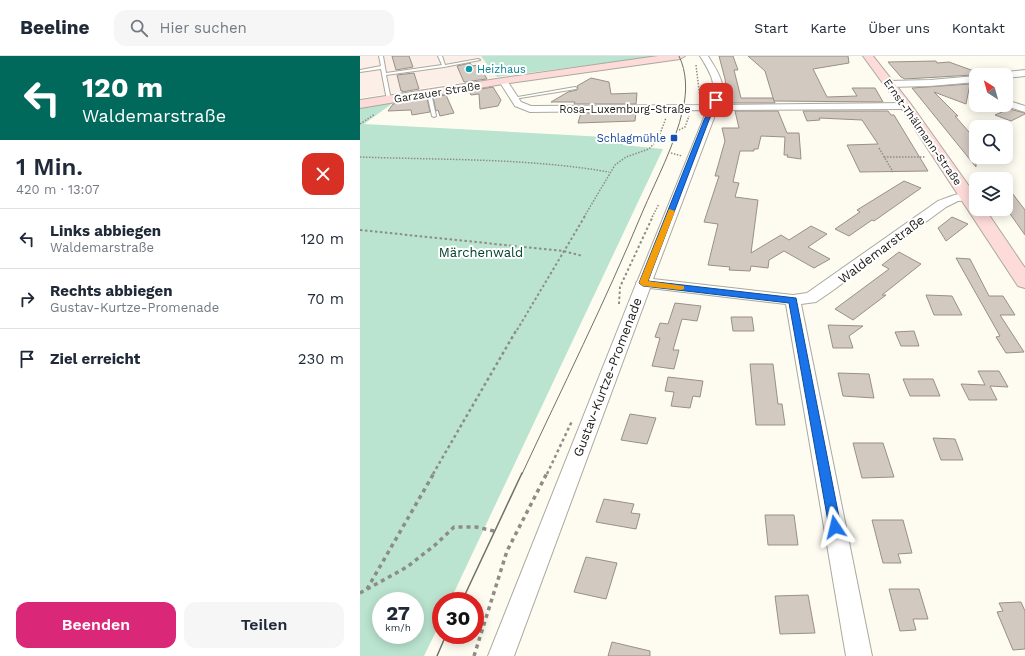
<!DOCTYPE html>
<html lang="de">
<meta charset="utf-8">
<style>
:root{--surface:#fff;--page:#f6f6f7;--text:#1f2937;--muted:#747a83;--line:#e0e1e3;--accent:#db2777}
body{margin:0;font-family:"Work Sans",sans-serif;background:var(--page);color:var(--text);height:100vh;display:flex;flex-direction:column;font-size:15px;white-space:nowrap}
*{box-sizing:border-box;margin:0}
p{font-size:13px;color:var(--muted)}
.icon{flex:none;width:22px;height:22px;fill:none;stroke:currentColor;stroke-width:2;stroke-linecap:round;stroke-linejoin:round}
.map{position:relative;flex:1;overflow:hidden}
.panel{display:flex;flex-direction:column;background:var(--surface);width:360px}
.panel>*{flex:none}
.guide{background:#00695c;color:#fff;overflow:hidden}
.needle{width:26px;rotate:323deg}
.fabs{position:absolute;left:609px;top:12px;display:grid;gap:8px}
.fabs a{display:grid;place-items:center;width:44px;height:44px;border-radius:8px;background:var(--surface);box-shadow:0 2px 10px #0003;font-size:20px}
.speed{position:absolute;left:12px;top:536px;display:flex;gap:8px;font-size:20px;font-weight:700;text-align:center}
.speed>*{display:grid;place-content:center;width:52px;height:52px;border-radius:50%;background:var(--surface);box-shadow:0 2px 10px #0003;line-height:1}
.speed small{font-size:10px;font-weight:400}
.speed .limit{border:6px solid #d22;background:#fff;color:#111}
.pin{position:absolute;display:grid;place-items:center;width:34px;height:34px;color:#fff;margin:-17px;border-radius:8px;box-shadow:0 2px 6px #0006}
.me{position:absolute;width:44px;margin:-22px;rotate:350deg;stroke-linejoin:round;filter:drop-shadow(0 0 3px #0008)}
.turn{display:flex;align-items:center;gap:14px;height:84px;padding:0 16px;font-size:18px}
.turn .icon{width:52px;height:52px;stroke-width:2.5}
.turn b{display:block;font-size:28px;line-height:34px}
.round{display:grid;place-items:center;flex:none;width:42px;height:42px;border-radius:12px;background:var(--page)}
.overview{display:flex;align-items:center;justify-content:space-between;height:68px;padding:0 16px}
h1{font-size:24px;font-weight:600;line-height:30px}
.button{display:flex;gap:8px;margin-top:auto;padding:8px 16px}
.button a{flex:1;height:46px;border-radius:12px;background:var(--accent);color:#fff;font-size:16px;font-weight:600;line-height:46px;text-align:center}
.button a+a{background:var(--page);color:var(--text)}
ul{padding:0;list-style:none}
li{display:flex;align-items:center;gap:12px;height:60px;padding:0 16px;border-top:1px solid var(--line)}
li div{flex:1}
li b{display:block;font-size:15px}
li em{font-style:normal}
header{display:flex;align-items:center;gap:24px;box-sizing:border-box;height:56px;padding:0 20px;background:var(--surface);border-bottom:1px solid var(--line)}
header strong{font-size:19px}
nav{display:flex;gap:22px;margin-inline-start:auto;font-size:14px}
.search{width:280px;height:36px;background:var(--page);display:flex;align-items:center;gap:10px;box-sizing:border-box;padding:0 14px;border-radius:12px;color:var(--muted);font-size:15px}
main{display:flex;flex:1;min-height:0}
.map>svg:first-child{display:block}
</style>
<header>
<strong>Beeline</strong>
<div class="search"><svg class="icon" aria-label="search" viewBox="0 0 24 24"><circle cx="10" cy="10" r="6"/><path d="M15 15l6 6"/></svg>Hier suchen</div>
<nav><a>Start</a><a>Karte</a><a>Über uns</a><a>Kontakt</a></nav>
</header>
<main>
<section class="panel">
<div class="guide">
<div class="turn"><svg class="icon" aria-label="left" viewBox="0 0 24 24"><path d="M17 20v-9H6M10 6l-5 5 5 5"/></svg><div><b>120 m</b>Waldemarstraße</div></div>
</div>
<div class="overview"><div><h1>1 Min.</h1><p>420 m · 13:07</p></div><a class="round" style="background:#d93025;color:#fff"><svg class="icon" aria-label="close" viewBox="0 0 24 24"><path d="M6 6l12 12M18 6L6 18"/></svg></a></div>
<ul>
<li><svg class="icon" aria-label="left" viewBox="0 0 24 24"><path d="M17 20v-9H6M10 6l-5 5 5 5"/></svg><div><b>Links abbiegen</b><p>Waldemarstraße</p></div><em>120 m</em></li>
<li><svg class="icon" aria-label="right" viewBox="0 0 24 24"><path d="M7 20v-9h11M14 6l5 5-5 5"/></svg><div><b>Rechts abbiegen</b><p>Gustav-Kurtze-Promenade</p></div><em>70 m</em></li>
<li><svg class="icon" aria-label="arrive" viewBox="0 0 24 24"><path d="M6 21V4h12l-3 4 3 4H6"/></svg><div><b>Ziel erreicht</b></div><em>230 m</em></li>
</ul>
<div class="button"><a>Beenden</a><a>Teilen</a></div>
</section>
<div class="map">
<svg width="665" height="600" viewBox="0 0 665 600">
<rect width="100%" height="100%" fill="#fefcf1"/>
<!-- commercial -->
<polygon fill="#fcefe7" points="0,0 121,0 137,21 0,42"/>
<!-- green -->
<g fill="#bae4cf" fill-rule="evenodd">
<polygon points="121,0 301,0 137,21"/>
<path d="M37 44 4 68 264 82 263 89 303 93 90 545H81V565L64 600H0V51ZM21 545H55V579H21Z"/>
</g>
<!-- building -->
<g fill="#d2c9c1" stroke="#999089">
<polygon points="32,0 49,0 53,11 36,14"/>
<polygon points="359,0 373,0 378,14 374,14 381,42 413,42 415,47 368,47 365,23"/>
<polygon points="388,0 488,0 489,7 453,13 467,41 497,40 492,32 515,32 523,46 414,45 405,15"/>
<polygon points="576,5 577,7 589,6 614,15 613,19 545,23 541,21 528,6"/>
<polygon points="110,7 112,10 119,9 127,23 104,26 97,10"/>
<polygon points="54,17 59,33 42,36 43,35 41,35 37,19"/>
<polygon points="231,22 249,26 251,38 277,37 276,48 214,48 215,46 191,46 208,36 217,34 218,32 217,30"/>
<polygon points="610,28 606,48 574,36 598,60 595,60 616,84 616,111 552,32"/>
<polygon points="133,31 141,44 138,50 120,53 119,38 111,39 109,35"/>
<polygon points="86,39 94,57 80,60 78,54 76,55 73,41"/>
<polygon points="67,42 70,56 52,59 51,54 28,55 33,48"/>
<polygon points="649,53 665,57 665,58 651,65 635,59"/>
<polygon points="375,55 418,55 427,77 439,77 441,103 427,101 428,99 424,99 425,81 401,80 398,93 394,93 394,95 380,95 373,126 379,127 375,141 398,144 391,197 421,179 429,184 451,170 467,178 448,191 470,203 454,212 424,195 409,204 408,212 391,210 390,215 369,214 370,211 348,209 358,168 344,166 359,120 355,120 365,85 362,72 379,72"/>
<polygon points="443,55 528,55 531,59 534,59 568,115 500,116 487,89 518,88 502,64 459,62 460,64 447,65"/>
<polygon points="276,56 275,65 218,67 221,57"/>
<polygon points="544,125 561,132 514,165 512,164 489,180 475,173 500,156 497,154"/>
<polygon points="646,129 665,154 665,179 646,152"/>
<polygon points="592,161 608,168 586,185 578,172"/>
<polygon points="539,196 561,208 522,239 526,239 493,264 475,253 529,213 522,209"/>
<polygon points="596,202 610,203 629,240 643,240 655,259 640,259 664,296 646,297 636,281 640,280"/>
<polygon points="566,239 592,240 602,259 574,259"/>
<polygon points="315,247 341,250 337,265 322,263 313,294 319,294 314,313 292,310 300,282 295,281 300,267 308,268"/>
<polygon points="371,261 392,261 394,275 373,275"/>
<polygon points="468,269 503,270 489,280 493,292 473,292"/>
<polygon points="554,275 559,290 541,290 535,276"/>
<polygon points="390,308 413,308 418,348 422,348 425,369 396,369"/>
<polygon points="618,315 639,315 648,331 630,330 637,344 609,344 601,328 625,329"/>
<polygon points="478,317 509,318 514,342 483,340"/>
<polygon points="308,321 343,325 340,341 333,340 330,352 311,350 314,336 305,335"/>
<polygon points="543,323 573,323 580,340 550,340"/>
<polygon points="270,358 296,362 287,388 261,384"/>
<polygon points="573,382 595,383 603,404 581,404"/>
<polygon points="493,387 523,387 534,421 502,422"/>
<polygon points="244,443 274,448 271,457 280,458 276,473 236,466"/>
<polygon points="405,459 434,459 438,489 408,489"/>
<polygon points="512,464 543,464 552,497 538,498 541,507 523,507"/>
<polygon points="226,501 257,507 246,543 214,536"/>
<polygon points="529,533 559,533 568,563 553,563 556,574 540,575"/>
<polygon points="448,539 455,577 420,578 415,540"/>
<polygon points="661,546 665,555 665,593 653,594 637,556 643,555 639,547"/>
<polygon points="252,586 290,595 290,600 248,600"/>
</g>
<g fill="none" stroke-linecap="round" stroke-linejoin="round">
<defs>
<g id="lane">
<polygon points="19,0 23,0 26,17 82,9 78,0 82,0 85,9 118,3 120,4 84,11 26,19 31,44 29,45 27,44 21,13 0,16 0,14 21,10"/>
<polygon points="215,31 217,32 216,33 154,43 152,42"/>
<polygon points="69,36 71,37 76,60 74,61 72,60 67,37"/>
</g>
<g id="street">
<path d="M340 0H348C358 16 368 30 360 49L546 47 551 50 546 53 357 54 293 223 433 239 447 237 578 145C589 141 601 135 613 138L615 141 613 144 598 145 586 151 472 235 456 246 441 248 512 600H486L426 248 290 232 154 600H128L276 228V227L278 224 347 54 170 56 155 50 139 25 140 23H146L161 46 171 50 350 49C359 30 350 16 340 0Z"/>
<polygon points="665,14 665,20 646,22 646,19 642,19 646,16"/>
<polygon points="616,20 616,26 570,30 529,31 525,28 529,25 570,24"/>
<polygon points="646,44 665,50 665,56 643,49 646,49"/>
</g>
<g id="secondary">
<polygon points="298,0 325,0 320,3 143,28 0,52 0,44 143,22"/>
<polygon points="503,0 513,0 550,47 616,140 616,153 625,153 665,212 665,232 658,230 541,52"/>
</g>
</defs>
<!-- lane casing -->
<use href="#lane" stroke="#aaa99e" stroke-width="2"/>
<!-- street casing -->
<use href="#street" stroke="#aaa99e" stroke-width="2"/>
<!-- secondary casing -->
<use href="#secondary" stroke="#aaa99e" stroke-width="2"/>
<!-- path-far3 -->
<g stroke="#8e8d85" stroke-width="1.5" stroke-dasharray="1.5 1.5" stroke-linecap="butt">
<polyline points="336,9 340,42"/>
<polyline points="0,68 15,58"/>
<polyline points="319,74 325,71 329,60"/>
<polyline points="519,92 533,116"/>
<polyline points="311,97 322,100"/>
<path d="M0 101C82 104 168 102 249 116"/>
<polyline points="524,101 565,101"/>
<polyline points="224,161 255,109 266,101 289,93 298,83 306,62"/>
<polyline points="292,161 299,148"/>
</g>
<!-- path-far2 -->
<g stroke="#8e8d85" stroke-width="2" stroke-dasharray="2.5 2.5" stroke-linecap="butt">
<polyline points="0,174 203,195 223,200"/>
<polyline points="259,248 260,231 293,160"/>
<polyline points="157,274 225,160"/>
</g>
<!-- path-far1 -->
<g stroke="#8e8d85" stroke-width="2.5" stroke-dasharray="3 3" stroke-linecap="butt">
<polyline points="73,418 157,273"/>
<polyline points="187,418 212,365"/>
</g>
<!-- path -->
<g stroke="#8e8d85" stroke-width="3.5" stroke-dasharray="4 4" stroke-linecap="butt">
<polyline points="7,533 74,417"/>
<polyline points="0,537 47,511 75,489 94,471 116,471 134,475"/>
<polyline points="114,600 147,495 187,417"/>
</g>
<!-- lane -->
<use href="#lane" fill="#fff" fill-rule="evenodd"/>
<!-- street -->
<use href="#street" fill="#fff" fill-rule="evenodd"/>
<!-- secondary -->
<use href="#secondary" fill="#fddbd9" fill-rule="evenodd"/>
<!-- tram-far1 -->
<path stroke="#717069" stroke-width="1" d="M162 418C202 332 245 246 282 157 296 124 315 89 323 53 327 36 327 16 319 0"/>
<!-- tram -->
<g stroke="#717069" stroke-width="1.5">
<polyline points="102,545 162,417"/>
<polyline points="77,600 86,579"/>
</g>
</g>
<!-- route -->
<polygon fill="#1a73e8" stroke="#114b97" points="356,43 359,44 349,64 288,225 436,242 481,471 479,475 475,477 471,475 469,471 429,247 283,230 279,227 344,64 354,44"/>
<!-- slow -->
<polygon fill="#f59e0b" points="309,153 315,155 288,225 324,230 324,233 321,234 283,230 279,227"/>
<!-- markers -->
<circle fill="#0f9aa8" stroke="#fff" stroke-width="1.5" cx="109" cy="13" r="4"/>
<rect fill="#1a4fb4" stroke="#fff" stroke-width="1.5" x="310" y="78" width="8" height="8" rx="2"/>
<g text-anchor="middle" stroke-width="4" stroke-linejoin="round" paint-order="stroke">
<!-- far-culture labels -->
<g font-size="11" fill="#0d838f" stroke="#fff" text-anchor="start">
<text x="117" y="17">Heizhaus</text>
</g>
<!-- far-street labels -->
<g font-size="11" fill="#1c1b17" stroke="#fff">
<text transform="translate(77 36) rotate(-9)" y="4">Garzauer Straße</text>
<text x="265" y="57">Rosa-Luxemburg-Straße</text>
<text transform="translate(563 76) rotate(55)" y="4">Ernst-Thälmann-Straße</text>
</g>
<!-- far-transit labels -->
<g font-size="11" fill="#164399" stroke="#fff" text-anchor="end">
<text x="306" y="86">Schlagmühle</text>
</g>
<!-- street labels -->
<g font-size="13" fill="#1c1b17" stroke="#fff">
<text transform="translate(521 193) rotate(-37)" y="5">Waldemarstraße</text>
<text transform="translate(247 321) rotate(-69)" y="5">Gustav-Kurtze-Promenade</text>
</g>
<!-- park labels -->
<g font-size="13" fill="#02432e" stroke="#fff">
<text x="121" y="201">Märchenwald</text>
</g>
</g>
</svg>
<div class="fabs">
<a><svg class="needle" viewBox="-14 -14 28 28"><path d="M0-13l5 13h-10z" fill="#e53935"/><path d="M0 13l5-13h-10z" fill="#747a83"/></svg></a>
<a><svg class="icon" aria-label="search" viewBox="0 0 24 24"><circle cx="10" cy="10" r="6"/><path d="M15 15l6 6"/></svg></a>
<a><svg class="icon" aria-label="layers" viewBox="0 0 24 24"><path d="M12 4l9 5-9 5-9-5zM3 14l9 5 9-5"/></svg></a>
</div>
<div class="speed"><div>27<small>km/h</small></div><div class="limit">30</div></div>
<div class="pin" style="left:356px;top:44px;background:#d93025"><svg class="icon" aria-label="arrive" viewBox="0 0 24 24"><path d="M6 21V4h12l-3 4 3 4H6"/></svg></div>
<svg class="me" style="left:475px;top:471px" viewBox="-20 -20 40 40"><path d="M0-17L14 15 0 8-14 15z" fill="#1a73e8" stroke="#fff" stroke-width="4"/></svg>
</div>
</main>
